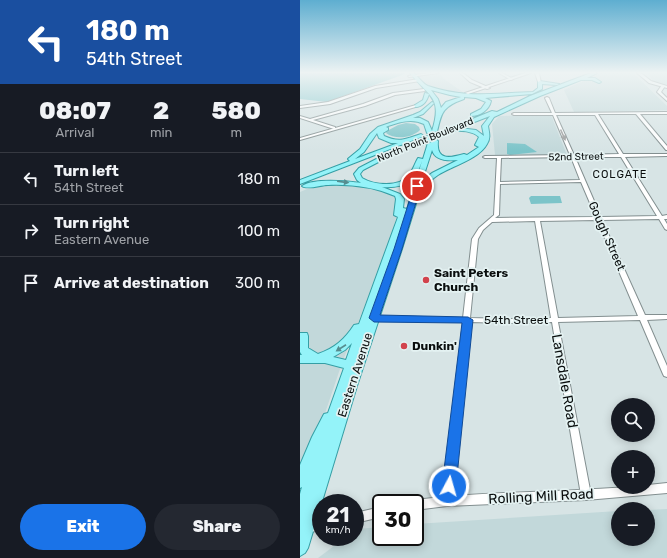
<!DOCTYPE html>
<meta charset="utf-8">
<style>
:root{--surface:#171b24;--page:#242831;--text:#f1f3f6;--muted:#9ea1a6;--line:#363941;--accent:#1a73e8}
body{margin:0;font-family:Rubik,sans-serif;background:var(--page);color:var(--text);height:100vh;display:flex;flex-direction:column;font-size:15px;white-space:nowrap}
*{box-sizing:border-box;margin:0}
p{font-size:13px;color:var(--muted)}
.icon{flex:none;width:22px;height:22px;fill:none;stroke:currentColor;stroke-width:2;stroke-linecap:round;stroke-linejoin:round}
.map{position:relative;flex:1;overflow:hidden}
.sheet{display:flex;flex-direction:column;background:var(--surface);width:300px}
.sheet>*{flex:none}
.banner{background:#1a4fa0;color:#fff;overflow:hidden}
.controls{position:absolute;left:311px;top:398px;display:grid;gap:8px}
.controls a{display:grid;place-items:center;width:44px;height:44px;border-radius:50%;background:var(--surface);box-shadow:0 2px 10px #0003;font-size:20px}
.speed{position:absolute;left:12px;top:494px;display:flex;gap:8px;font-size:20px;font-weight:700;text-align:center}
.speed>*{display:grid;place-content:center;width:52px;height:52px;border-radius:50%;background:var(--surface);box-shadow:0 2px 10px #0003;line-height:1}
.speed small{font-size:10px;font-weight:400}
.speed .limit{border:2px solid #111;border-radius:6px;background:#fff;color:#111}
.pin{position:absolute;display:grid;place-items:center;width:34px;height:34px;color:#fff;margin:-17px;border:2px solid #fff;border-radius:50%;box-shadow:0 1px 4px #0007}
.me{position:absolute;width:44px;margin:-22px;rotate:6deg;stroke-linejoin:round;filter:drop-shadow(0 0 3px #0008)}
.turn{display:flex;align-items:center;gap:14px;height:84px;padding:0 20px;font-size:18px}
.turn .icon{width:52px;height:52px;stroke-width:2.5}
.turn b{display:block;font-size:28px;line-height:34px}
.eta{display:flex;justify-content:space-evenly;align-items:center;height:68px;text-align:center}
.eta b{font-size:24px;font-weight:800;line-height:28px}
.cta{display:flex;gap:8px;margin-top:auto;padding:8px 20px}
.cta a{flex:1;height:46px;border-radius:24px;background:var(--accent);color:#fff;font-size:16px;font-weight:800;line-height:46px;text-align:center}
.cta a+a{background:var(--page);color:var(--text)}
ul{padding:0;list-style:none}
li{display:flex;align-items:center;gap:12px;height:52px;padding:0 20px;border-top:1px solid var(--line)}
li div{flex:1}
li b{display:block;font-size:15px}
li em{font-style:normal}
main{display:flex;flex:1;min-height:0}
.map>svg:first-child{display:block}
</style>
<main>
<section class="sheet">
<div class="banner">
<div class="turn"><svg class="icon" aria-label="left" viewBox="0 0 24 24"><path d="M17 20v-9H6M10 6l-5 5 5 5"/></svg><div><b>180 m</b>54th Street</div></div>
</div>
<div class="eta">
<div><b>08:07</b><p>Arrival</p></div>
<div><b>2</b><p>min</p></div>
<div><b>580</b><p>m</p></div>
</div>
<ul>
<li><svg class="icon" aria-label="left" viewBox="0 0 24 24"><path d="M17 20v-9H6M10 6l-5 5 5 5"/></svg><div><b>Turn left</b><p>54th Street</p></div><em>180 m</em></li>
<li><svg class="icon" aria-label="right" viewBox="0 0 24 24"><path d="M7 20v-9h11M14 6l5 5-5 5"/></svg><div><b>Turn right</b><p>Eastern Avenue</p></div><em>100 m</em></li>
<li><svg class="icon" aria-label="arrive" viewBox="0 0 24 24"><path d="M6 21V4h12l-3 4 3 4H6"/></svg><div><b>Arrive at destination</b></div><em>300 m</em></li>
</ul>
<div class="cta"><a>Exit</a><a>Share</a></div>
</section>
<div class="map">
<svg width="367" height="558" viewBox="0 0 367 558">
<rect width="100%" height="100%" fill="#d7e4e5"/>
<!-- built -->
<g fill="#c2d8da">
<polygon points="114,73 139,73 144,79 164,93 139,91 129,86"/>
<polygon points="300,73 333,73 367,106 367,110 274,112 264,90"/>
<polygon points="347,73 367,73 367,85 353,81"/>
<polygon points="251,115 267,155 195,155 192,124 199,116"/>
<polygon points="46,184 90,193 98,197 100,203 88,248 42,363 0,487 0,192 17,185"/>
<polygon points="367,509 367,558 18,558 46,537 55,537 55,530 57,529 81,527 81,537 115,537 115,524 318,511 318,539 348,539 348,510"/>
</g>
<!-- green -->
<g fill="#7cc4c9">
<polygon points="0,73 104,73 105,74 27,102 0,99"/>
<path d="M106 123 115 124 119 127 120 130C112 138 95 140 86 133L87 131 98 125Z"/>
<polygon points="207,143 225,144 237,152 210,155 207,154"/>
<polygon points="231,196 260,196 262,203 231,204 229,198"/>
</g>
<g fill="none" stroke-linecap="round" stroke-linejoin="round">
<defs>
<g id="minor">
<polygon points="129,73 139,73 109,77 108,76"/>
<polygon points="160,73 163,73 172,80 190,88 187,89 170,82"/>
<polygon points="199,73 202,73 213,79 211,80"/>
<polygon points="119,79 120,81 76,88 30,104 0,108 0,106 28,102 75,86"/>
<polygon points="362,85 365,86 361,92 367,98 367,101 357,92"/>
<polygon points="124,89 125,91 95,95 65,106 13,120 35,127 35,129 34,129 0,118 0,116 10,119 63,104 93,93"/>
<path d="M247 97 249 98 255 113 367 112V114H340L367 146V150H366L336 114H298L323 154H367V156L325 157 362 216 367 215V219H364L367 224V230L365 229 359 219 302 220 345 315H367V319L347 320 367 366V377L364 376 363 374 340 320 258 322 291 495 289 498 286 499 283 498 281 495 252 322 210 323 169 322 152 501 150 504 147 505 144 504 142 501 163 322 73 320H71L70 318 71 316H73L163 318 172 239 179 228 194 215 197 158H185L183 157 185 156 270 155 253 115H214L212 114 214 113H252L245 98ZM256 115H295L319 154 274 155ZM271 157 280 180 200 182 201 158ZM275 157H321L357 216 301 217ZM281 182 296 217 195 218 199 215 200 184ZM297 220 338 316 258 318 240 221ZM235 221 251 318 210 319 170 318 178 239 183 230 192 222Z"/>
</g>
<g id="tertiary">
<polygon points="225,73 231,73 168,94 165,93"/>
<polygon points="235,73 239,73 241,83 238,82"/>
<polygon points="337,73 341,73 351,81 367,86 367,88 349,83"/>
<polygon points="116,105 119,106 0,140 0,138"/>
<path d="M367 483V493L286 500 147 506 115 510V503H110L111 501 115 500C161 494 207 493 253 491 285 490 316 487 348 487V485Z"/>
<polygon points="81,507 81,517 55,523 55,513"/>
<polygon points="21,518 21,530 0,534 0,522"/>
</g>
<g id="primary">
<path d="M110 73H114C118 77 123 84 128 86 167 99 193 93 233 92L238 88V82L240 81 259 84 257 85 242 84V89L232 94 185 98 191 101C189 110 180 116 171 116V114L181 109 186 102 176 98 164 97V99C138 108 142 116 135 139L138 141C136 161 150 158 164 154L167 155 179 147 175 145 179 137C173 131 160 130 152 131 148 132 144 135 140 136L137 134 138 133 192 111 197 112 230 96 291 73H297L287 78H295L301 82 299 83 292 80H281L240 96 194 117 188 126C189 132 191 138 187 144 179 159 152 166 138 175 130 180 126 186 121 193L119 194 102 249 57 386 8 548 5 553 0 556V494L2 487 0 488V465L12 437 24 414 28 413 44 368 25 363H0V355H2L0 352V333H7L8 336V348L18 354C35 348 45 339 54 325L59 324 98 217 94 215 96 199 95 196C74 187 51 184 28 185 21 185 7 190 2 186 13 178 47 181 61 183L57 180 54 174 59 168 88 153 90 154V156L63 170 60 174 62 178C74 185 99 188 109 175 113 170 115 163 118 158L123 159 131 133H127L124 124C112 118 100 122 88 126L86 127 88 128V130L83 133 84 136C100 143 105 139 121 134L124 136 0 184V180L50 161 48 159 49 158 60 149 70 134 78 127 113 115 120 112 132 102 134 103 123 114 113 118H120L128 122 132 131C143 97 129 97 110 73ZM131 90 150 95 161 97 146 102 141 108 138 99ZM190 116 182 126 184 136 176 130 159 128ZM77 133 79 138 91 143H98L55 159 64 152ZM132 150C135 161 148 161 158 160L132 173 122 181ZM122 161 107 209 103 208 104 199 100 194 82 187C93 188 109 186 115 176 118 172 120 166 122 161ZM52 343 46 360 33 357 45 350Z"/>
<path d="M125 93 129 94C127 101 123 107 115 107V105L123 100Z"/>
</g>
</defs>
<!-- minor casing -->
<use href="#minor" stroke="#838f90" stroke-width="2"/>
<!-- tertiary casing -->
<use href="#tertiary" stroke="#838f90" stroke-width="2"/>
<!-- primary casing -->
<use href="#primary" stroke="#359ea4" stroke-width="2"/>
<!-- minor -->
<use href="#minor" fill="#fff" fill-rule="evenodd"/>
<!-- tertiary -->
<use href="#tertiary" fill="#fff" fill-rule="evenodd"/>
<!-- primary -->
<use href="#primary" fill="#94f3f9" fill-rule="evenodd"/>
<defs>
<polyline id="primary-bridge" points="119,143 140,134"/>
</defs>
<!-- primary-bridge casing -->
<use href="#primary-bridge" stroke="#359ea4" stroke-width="8" stroke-linecap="butt"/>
<!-- primary-bridge -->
<use href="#primary-bridge" stroke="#94f3f9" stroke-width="6"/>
</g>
<!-- one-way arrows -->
<defs><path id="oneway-solid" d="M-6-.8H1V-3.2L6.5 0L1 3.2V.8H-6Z"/></defs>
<use fill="#9d9f9f" href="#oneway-solid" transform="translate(263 135) rotate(66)"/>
<g fill="#568c8f">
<use href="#oneway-solid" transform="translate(43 182) rotate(7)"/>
<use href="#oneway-solid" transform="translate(41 348) rotate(147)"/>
</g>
<!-- sky -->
<linearGradient id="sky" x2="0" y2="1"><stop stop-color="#5eaed0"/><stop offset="0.48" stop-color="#edf3f3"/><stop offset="1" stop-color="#edf3f3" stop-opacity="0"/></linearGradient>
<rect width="367" height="151" fill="url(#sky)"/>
<!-- route -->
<polygon fill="#1a73e8" stroke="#114b97" points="117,184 121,186 102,249 80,315 168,317 173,320 156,486 154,490 149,492 144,490 142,486 162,323 74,322 69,318 94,249 114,186"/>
<!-- markers -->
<g fill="#d2424c" stroke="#e4f2f2" stroke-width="1.5">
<circle cx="126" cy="280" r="4"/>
<circle cx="104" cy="346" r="4"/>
</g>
<g text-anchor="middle" stroke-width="3.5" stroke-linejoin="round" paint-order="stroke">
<!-- far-street labels -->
<g font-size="10" fill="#0a0e0e" stroke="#e4f2f2">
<text transform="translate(125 139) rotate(-22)" y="4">North Point Boulevard</text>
<text transform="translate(276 156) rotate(-1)" y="4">52nd Street</text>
</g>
<!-- far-neighbourhood labels -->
<g font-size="11" letter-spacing="1" fill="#0a0e0e" stroke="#e4f2f2">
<text x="320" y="178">COLGATE</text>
</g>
<!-- street labels -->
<g font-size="12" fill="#0a0e0e" stroke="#e4f2f2">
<text transform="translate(307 236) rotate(66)" y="4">Gough Street</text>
<text x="216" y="324">54th Street</text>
<text transform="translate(55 375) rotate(-72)" y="4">Eastern Avenue</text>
</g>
<!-- poi labels -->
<g font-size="12" font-weight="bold" fill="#0a0e0e" stroke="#e4f2f2" text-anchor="start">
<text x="134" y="277">Saint Peters<tspan x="134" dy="14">Church</tspan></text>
<text x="112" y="350">Dunkin'</text>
</g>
<!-- near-street labels -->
<g font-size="14" fill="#0a0e0e" stroke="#e4f2f2">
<text transform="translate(265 381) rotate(80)" y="5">Lansdale Road</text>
<text transform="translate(241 496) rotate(-3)" y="5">Rolling Mill Road</text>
</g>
</g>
</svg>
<div class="controls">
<a><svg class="icon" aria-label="search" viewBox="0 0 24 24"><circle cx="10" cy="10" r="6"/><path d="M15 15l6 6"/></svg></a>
<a>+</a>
<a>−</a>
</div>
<div class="speed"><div>21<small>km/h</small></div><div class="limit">30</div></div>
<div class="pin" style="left:117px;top:186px;background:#d93025"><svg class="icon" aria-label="arrive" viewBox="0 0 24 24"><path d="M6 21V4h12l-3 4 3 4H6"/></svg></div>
<svg class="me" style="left:149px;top:486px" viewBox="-20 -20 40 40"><circle r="17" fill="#1a73e8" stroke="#fff" stroke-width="3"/><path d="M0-11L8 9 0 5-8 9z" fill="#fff"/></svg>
</div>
</main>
